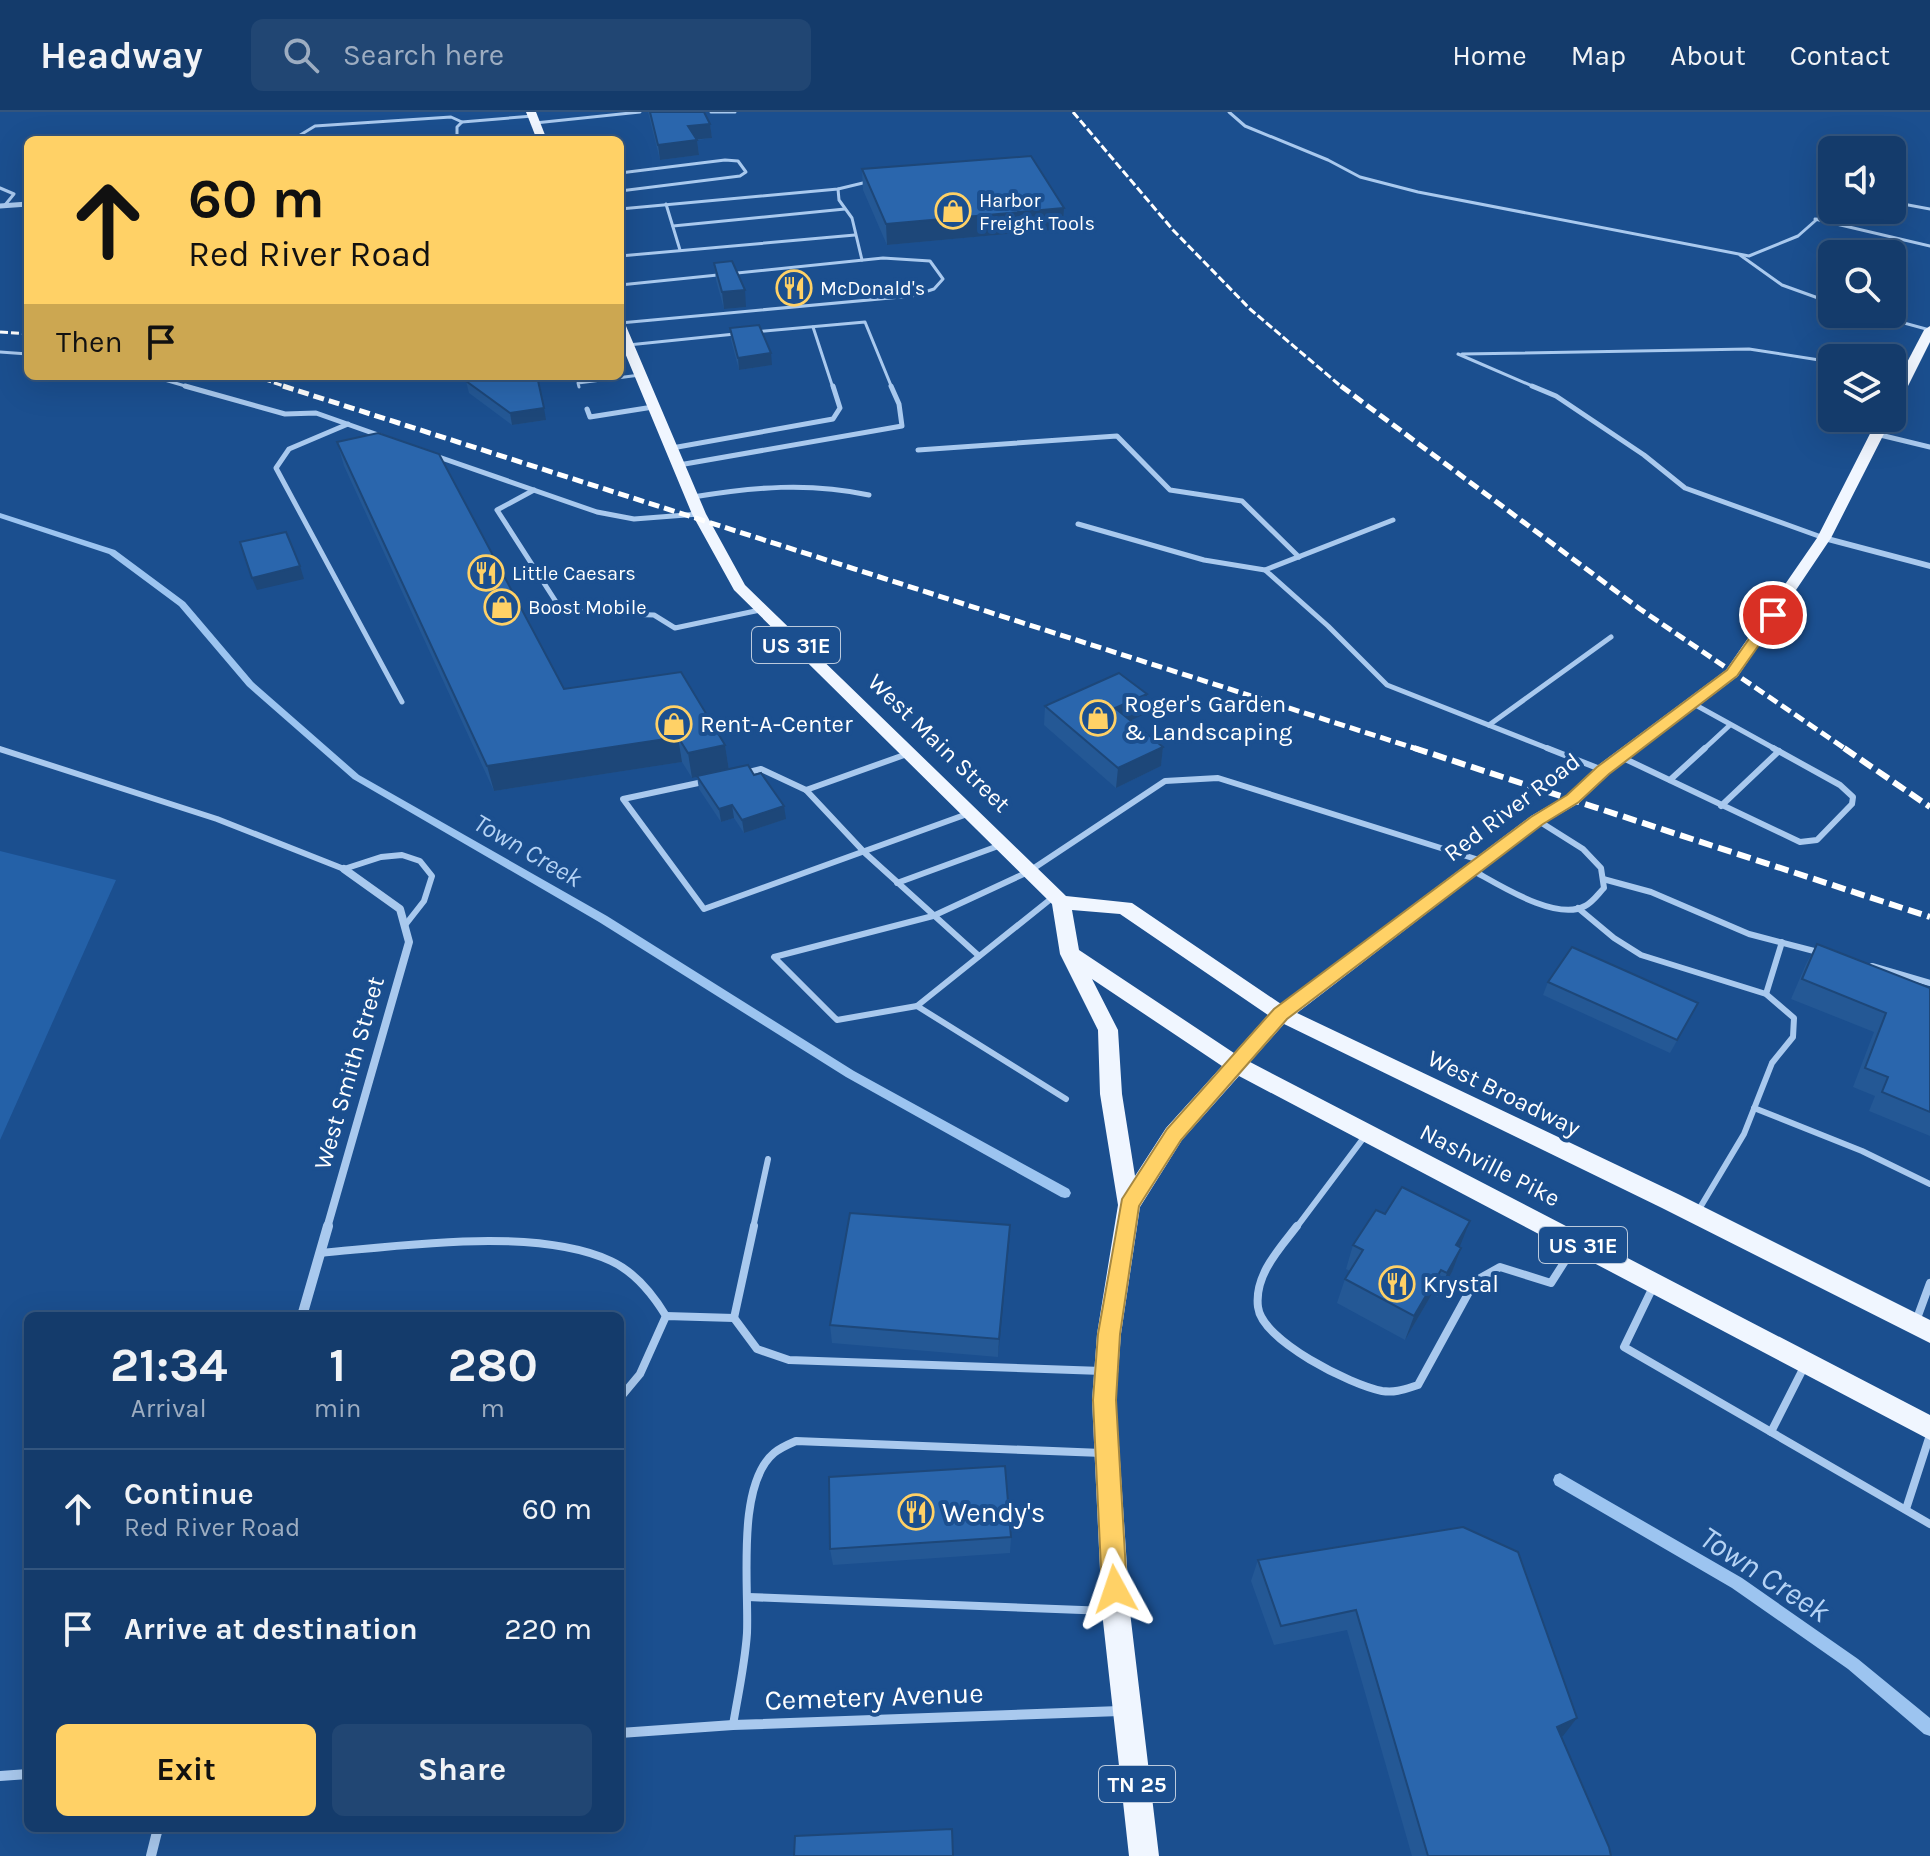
<!DOCTYPE html>
<style>
:root{--surface:#143b6b;--page:#214673;--text:#f1f3f6;--muted:#9dadc1;--line:#33557e;--accent:#ffd166}
body{margin:0;font-family:Karla,sans-serif;background:var(--page);color:var(--text);height:100vh;display:flex;flex-direction:column;font-size:30px;white-space:nowrap}
*{box-sizing:border-box;margin:0}
p{font-size:26px;color:var(--muted)}
.icon{flex:none;width:44px;height:44px;fill:none;stroke:currentColor;stroke-width:2;stroke-linecap:round;stroke-linejoin:round}
.map{position:relative;flex:1;overflow:hidden}
.side{position:absolute;left:24px;top:1200px;width:600px;height:520px;display:flex;flex-direction:column;background:var(--surface);border-radius:12px;box-shadow:0 8px 32px #0002,0 0 0 2px var(--line)}
.side>*{flex:none}
.guide{position:absolute;left:24px;top:24px;width:600px;height:244px;border-radius:12px;box-shadow:0 8px 32px #0002,0 0 0 2px var(--line);background:#ffd166;color:#111;overflow:hidden}
.fabs{position:absolute;left:1818px;top:24px;display:grid;gap:16px}
.fabs a{display:grid;place-items:center;width:88px;height:88px;border-radius:12px;background:var(--surface);box-shadow:0 8px 32px #0002,0 0 0 2px var(--line);font-size:40px}
.pin{position:absolute;display:grid;place-items:center;width:68px;height:68px;color:#fff;margin:-34px;border:4px solid #fff;border-radius:50%;box-shadow:0 2px 8px #0007}
.me{position:absolute;width:88px;margin:-44px;rotate:355deg;stroke-linejoin:round;filter:drop-shadow(0 0 6px #0008)}
.turn{display:flex;align-items:center;gap:28px;height:168px;padding:0 32px;font-size:36px}
.turn .icon{width:104px;height:104px;stroke-width:2.5}
.turn b{display:block;font-size:56px;line-height:68px}
.then{display:flex;align-items:center;height:76px;padding:0 32px;background:#0003;gap:16px;font-size:30px}
.eta{display:flex;justify-content:space-evenly;align-items:center;height:136px;text-align:center}
.eta b{font-size:48px;font-weight:700;line-height:56px}
.button{display:flex;gap:16px;margin-top:auto;padding:16px 32px}
.button a{flex:1;height:92px;border-radius:12px;background:var(--accent);color:#111;font-size:32px;font-weight:700;line-height:92px;text-align:center}
.button a+a{background:var(--page);color:var(--text)}
ul{padding:0;list-style:none}
li{display:flex;align-items:center;gap:24px;height:120px;padding:0 32px;border-top:2px solid var(--line)}
li div{flex:1}
li b{display:block;font-size:30px}
li em{font-style:normal}
header{display:flex;align-items:center;gap:48px;box-sizing:border-box;height:112px;padding:0 40px;background:var(--surface);border-bottom:2px solid var(--line)}
header strong{font-size:38px}
nav{display:flex;gap:44px;margin-inline-start:auto;font-size:28px}
.search{width:560px;height:72px;background:var(--page);display:flex;align-items:center;gap:20px;box-sizing:border-box;padding:0 28px;border-radius:12px;color:var(--muted);font-size:30px}
.map>svg:first-child{display:block}
</style>
<header>
<strong>Headway</strong>
<div class="search"><svg class="icon" aria-label="search" viewBox="0 0 24 24"><circle cx="10" cy="10" r="6"/><path d="M15 15l6 6"/></svg>Search here</div>
<nav><a>Home</a><a>Map</a><a>About</a><a>Contact</a></nav>
</header>
<div class="map">
<svg width="1930" height="1744" viewBox="0 0 1930 1744">
<rect width="100%" height="100%" fill="#1b4f8f"/>
<!-- green -->
<polygon fill="#2461a8" points="0,739 116,768 0,1028"/>
<g fill="none" stroke-linecap="round" stroke-linejoin="round">
<!-- stream -->
<g fill="#9cc4f0" fill-rule="evenodd">
<polygon points="0,401 115,438 185,490 253,570 359,663 607,804 854,959 1069,1077 1071,1081 1069,1085 1065,1086 1061,1085 846,965 599,810 353,667 247,574 179,494 109,442 0,406"/>
<polygon points="1560,1361 1742,1466 1858,1547 1930,1606 1930,1624 1924,1622 1848,1557 1732,1476 1555,1373 1553,1368 1555,1363"/>
</g>
<!-- service-far3 -->
<g stroke="#a9c9ee" stroke-width="3">
<polyline points="711,0 735,0"/>
<polyline points="1229,0 1245,14 1328,48 1360,65 1418,80 1749,144 1798,124 1832,94"/>
<polyline points="462,10 533,4"/>
<polyline points="535,11 640,0"/>
<polyline points="292,28 315,14 451,5 462,10 457,15 457,28"/>
<polyline points="620,61 725,48 738,49 746,60 740,64 620,79"/>
<polyline points="0,76 14,82 5,93"/>
<polyline points="838,77 839,88 852,106 862,148"/>
<polyline points="1892,90 1930,97"/>
<polyline points="666,92 680,138"/>
<polyline points="620,97 838,77 867,70"/>
<polyline points="1815,107 1930,134"/>
<polyline points="673,114 845,97"/>
<polyline points="1740,143 1782,173 1832,191"/>
<polyline points="620,144 855,123"/>
<polyline points="620,173 883,146 930,149 943,167 934,177 912,184 620,211"/>
<polyline points="1871,202 1930,218"/>
<polyline points="813,215 833,276"/>
<polyline points="754,220 865,210 892,276"/>
<polyline points="628,233 735,222"/>
<polyline points="0,240 28,242"/>
<polyline points="1458,242 1537,276"/>
<polyline points="1462,242 1749,237 1832,250"/>
<polyline points="151,264 192,276"/>
<polyline points="1892,264 1905,267"/>
<polyline points="579,275 578,271 640,263"/>
</g>
<!-- service-far2 -->
<g stroke="#a9c9ee" stroke-width="5">
<polyline points="185,274 285,302 316,301 381,324"/>
<polyline points="1532,274 1556,284 1644,343 1685,376 1824,426"/>
<polyline points="587,297 590,305 653,295"/>
<polyline points="348,312 289,337 276,356 402,590"/>
<polyline points="1876,322 1930,335"/>
<polyline points="672,336 833,307 840,296 833,274"/>
<polyline points="918,338 1117,324 1170,378 1242,389 1299,445"/>
<polyline points="433,343 597,400 634,407 699,402"/>
<polyline points="679,353 902,314 899,292 891,274"/>
<polyline points="534,378 497,398 560,496 588,501 654,503 675,516 760,498"/>
<path d="M693 385C753 375 809 370 869 383"/>
<polyline points="1393,408 1265,458 1328,514 1387,573 1552,638"/>
<polyline points="1078,412 1204,448 1265,458"/>
<polyline points="1692,591 1777,638"/>
<polyline points="1489,613 1611,525"/>
<polyline points="0,637 3,638"/>
<polyline points="1703,638 1730,613"/>
</g>
<!-- service-far1 -->
<g stroke="#a9c9ee" stroke-width="6">
<polyline points="1547,636 1600,657"/>
<polyline points="0,637 217,707 344,757 381,745 402,743 420,749 432,764 424,789 406,812"/>
<polyline points="907,642 806,678 865,741 979,844"/>
<polyline points="1621,645 1800,730 1817,728 1852,692 1853,685 1840,673 1773,636"/>
<polyline points="745,661 761,657 806,678"/>
<polyline points="1670,668 1705,636"/>
<polyline points="703,670 623,687 704,797 970,701"/>
<polyline points="1721,694 1779,639"/>
<path d="M1472 758C1498 772 1556 810 1585 794 1593 790 1598 782 1604 776L1601 756 1583 737 1537 708"/>
<polyline points="1603,767 1651,780 1749,822 1818,840"/>
<polyline points="897,771 1001,733"/>
<polyline points="1052,786 917,894 1066,987"/>
<polyline points="1578,796 1614,826 1641,843 1766,882 1794,906 1793,925 1772,951 1744,1022 1698,1099"/>
<polyline points="1872,854 1930,871"/>
<polyline points="1766,882 1782,830"/>
<polyline points="917,894 837,908 774,845 933,804 1028,760 1165,669 1218,666 1479,748"/>
<polyline points="1754,996 1862,1039 1930,1072"/>
<polyline points="753,1116 768,1047"/>
<polyline points="1296,1116 1365,1024"/>
</g>
<!-- service -->
<g stroke="#a9c9ee" stroke-width="8">
<path d="M1297 1114C1280 1136 1254 1163 1258 1195 1262 1229 1351 1273 1382 1279 1396 1281 1405 1277 1418 1273L1475 1169 1500 1155 1551 1171 1574 1135"/>
<path d="M320 1141C401 1134 536 1114 611 1149 635 1160 652 1181 666 1204"/>
<polyline points="1653,1175 1624,1235 1930,1412"/>
<polyline points="734,1206 757,1237 789,1248 1102,1259"/>
<polyline points="1916,1209 1930,1171"/>
<polyline points="620,1286 640,1262 666,1204 734,1206 754,1114"/>
<polyline points="1771,1320 1804,1255"/>
<polyline points="1906,1397 1930,1323"/>
<polyline points="748,1485 1108,1499"/>
<path d="M733 1613C738 1583 745 1552 747 1521 749 1474 736 1373 774 1341 780 1336 789 1332 796 1329L1102 1341"/>
</g>
<!-- minor-far2 -->
<polyline stroke="#a9c9ee" stroke-width="5" points="0,94 28,92"/>
<!-- minor-far1 -->
<polyline stroke="#a9c9ee" stroke-width="8" points="327,1116 409,830 400,797 344,757"/>
<!-- minor -->
<g stroke="#a9c9ee" stroke-width="10">
<polyline points="302,1204 328,1114"/>
<polyline points="620,1621 733,1613 1120,1599"/>
<polyline points="0,1664 28,1662"/>
<polyline points="151,1744 158,1716"/>
</g>
<!-- tertiary -->
<polygon fill="#a9c9ee" fill-rule="evenodd" points="1824,423 1930,451 1930,457 1820,428 1819,426"/>
<!-- primary -->
<g fill="#f0f6ff" fill-rule="evenodd">
<polygon points="526,0 536,0 547,28 537,28"/>
<path d="M620 210 626 214 706 402 745 473 1066 784 1132 791 1281 892 1531 704 1567 683 1597 654 1726 558 1817 426 1878 306H1892L1831 426 1738 564 1609 662 1579 691 1543 712 1297 901 1678 1082 1930 1208V1231L1662 1096 1284 912 1250 950 1930 1303V1328L1239 964 1182 1028 1140 1095 1121 1222 1116 1288 1130 1500 1159 1744H1129L1102 1500 1092 1288 1097 1222 1118 1093 1100 982 1098 918 1060 842 1052 792 734 478 692 402 620 229ZM1072 798 1120 802 1268 903 1234 941 1079 838ZM1092 867 1222 954 1166 1016 1135 1064 1122 982 1118 918Z"/>
<polygon points="1930,214 1930,230 1899,292 1892,296 1892,279 1924,218"/>
</g>
<!-- rail-far2 -->
<g stroke="#fff" stroke-width="3" stroke-dasharray="8 3" stroke-linecap="butt">
<polyline points="1073,0 1173,118 1250,197 1343,276"/>
<polyline points="0,220 28,222"/>
<polyline points="253,264 290,276"/>
</g>
<!-- rail-far1 -->
<g stroke="#fff" stroke-width="5" stroke-dasharray="11 5" stroke-linecap="butt">
<polyline points="283,274 1420,638"/>
<polyline points="1341,274 1640,497 1847,638"/>
</g>
<!-- rail -->
<g stroke="#fff" stroke-width="6" stroke-dasharray="14 6" stroke-linecap="butt">
<polyline points="1414,636 1930,805"/>
<polyline points="1844,636 1930,695"/>
</g>
</g>
<!-- wall -->
<g fill="#245895">
<polygon points="648,0 704,0 710,12 712,26 697,28 699,43 660,48"/>
<polygon points="862,57 1064,96 1063,117 887,133 863,78"/>
<polygon points="714,151 746,195 724,197 716,168"/>
<polygon points="730,216 772,253 739,258 731,228"/>
<polygon points="466,269 546,308 512,313 469,281"/>
<polygon points="337,330 564,577 725,633 729,657 786,707 744,721 734,706 721,710 699,677 697,665 692,666 682,650 494,679 344,354"/>
<polygon points="1147,582 1145,602 1130,608 1163,635 1161,654 1116,676 1044,613 1045,594"/>
<polygon points="1817,832 1930,876 1930,1024 1869,999 1875,984 1853,975 1874,920 1791,887 1806,852"/>
<polygon points="1548,870 1698,891 1670,941 1543,883"/>
<polygon points="1010,1113 998,1245 832,1231 830,1213"/>
<polygon points="1353,1133 1459,1135 1452,1160 1438,1185 1432,1182 1405,1228 1337,1191 1345,1167 1350,1159 1346,1157"/>
<polygon points="1011,1425 1010,1441 833,1453 830,1437"/>
<polygon points="1258,1448 1577,1606 1561,1625 1611,1744 1412,1744 1347,1518 1274,1533 1251,1469"/>
</g>
<!-- shaded-wall -->
<g fill="#1d4779">
<polygon points="710,12 712,26 690,28 688,14"/>
<polygon points="697,28 699,43 660,48 658,33"/>
<polygon points="1064,96 1063,117 887,133 886,112"/>
<polygon points="745,178 746,195 724,197 722,180"/>
<polygon points="771,241 772,253 739,258 738,246"/>
<polygon points="544,296 546,308 512,313 510,301"/>
<polygon points="300,454 304,467 257,478 252,466"/>
<polygon points="1147,582 1145,602 1114,616 1115,596"/>
<polygon points="678,625 682,650 494,679 487,654"/>
<polygon points="725,633 729,658 692,666 688,641"/>
<polygon points="1163,635 1161,654 1116,676 1118,656"/>
<polygon points="732,693 734,706 721,710 719,697"/>
<polygon points="784,694 786,707 744,721 742,708"/>
<polygon points="1470,1109 1460,1134 1447,1157 1456,1133"/>
<polygon points="1010,1113 1009,1132 998,1245 999,1227"/>
<polygon points="1461,1136 1452,1160 1438,1185 1447,1161"/>
<polygon points="1441,1158 1432,1182 1405,1228 1414,1204"/>
<polygon points="1577,1606 1563,1624 1543,1634 1557,1615"/>
</g>
<!-- building -->
<g fill="#2a66ad" stroke="#1d4779" stroke-width="2">
<polygon points="650,0 704,0 710,12 688,14 697,28 658,33"/>
<polygon points="1031,44 1064,96 886,112 862,57"/>
<polygon points="732,149 745,178 722,180 714,151"/>
<polygon points="759,213 771,241 738,246 730,216"/>
<polygon points="497,264 537,264 544,296 510,301 466,269 498,269"/>
<polygon points="378,321 439,342 564,577 681,560 725,633 688,641 678,625 487,654 337,330"/>
<polygon points="286,420 300,454 252,466 240,430"/>
<polygon points="1119,561 1147,582 1115,596 1163,635 1118,656 1045,594"/>
<polygon points="748,653 754,663 761,661 784,694 742,708 732,693 719,697 697,664"/>
<polygon points="1817,832 1930,876 1930,1000 1882,980 1888,965 1865,956 1886,901 1802,867"/>
<polygon points="1572,835 1698,891 1677,928 1548,870"/>
<polygon points="1402,1075 1470,1109 1456,1133 1461,1136 1447,1161 1441,1158 1414,1204 1345,1167 1363,1138 1353,1133 1376,1098 1385,1102"/>
<polygon points="850,1101 1010,1113 999,1227 830,1213"/>
<polygon points="1005,1354 1011,1425 830,1437 829,1365"/>
<polygon points="1463,1415 1518,1440 1577,1606 1557,1615 1609,1735 1611,1744 1428,1744 1356,1498 1281,1514 1258,1448"/>
<polygon points="952,1717 953,1744 794,1744 795,1724"/>
</g>
<!-- route -->
<polygon fill="#ffd166" stroke="#a68842" stroke-width="2" points="1773,499 1780,503 1737,564 1609,662 1579,690 1543,712 1287,907 1181,1028 1139,1094 1120,1222 1116,1288 1127,1477 1123,1486 1115,1489 1106,1486 1102,1477 1093,1288 1098,1222 1122,1087 1167,1017 1274,897 1531,705 1567,683 1597,655 1727,558 1768,500"/>
<!-- icons -->
<defs>
<symbol id="shop-ring" viewBox="-11 -11 22 22"><circle r="9.5" fill="#1b4f8f" stroke="#ffd166" stroke-width="1.5"/><path d="M-5-2.5h2.3a2.7 3.5 0 0 1 5.4 0H5L5.5 6h-11ZM-1.5-2.5h3a1.5 2.3 0 0 0-3 0Z" fill="#ffd166"/></symbol>
<symbol id="restaurant-ring" viewBox="-11 -11 22 22"><circle r="9.5" fill="#1b4f8f" stroke="#ffd166" stroke-width="1.5"/><path d="M-5-6h1v4h1v-4h1v4h1v-4h1v5L-1.5 .5V6h-2V.5L-5-1ZM5-6V6H3V1.5H1.5Q1.5-4 5-6Z" fill="#ffd166"/></symbol>
</defs>
<g fill-rule="evenodd">
<use href="#shop-ring" x="933" y="79" width="40" height="40"/>
<use href="#restaurant-ring" x="774" y="156" width="40" height="40"/>
<use href="#restaurant-ring" x="466" y="441" width="40" height="40"/>
<use href="#shop-ring" x="482" y="475" width="40" height="40"/>
<use href="#shop-ring" x="1078" y="586" width="40" height="40"/>
<use href="#shop-ring" x="654" y="592" width="40" height="40"/>
<use href="#restaurant-ring" x="1377" y="1152" width="40" height="40"/>
<use href="#restaurant-ring" x="896" y="1380" width="40" height="40"/>
</g>
<g text-anchor="middle" stroke-width="8" stroke-linejoin="round" paint-order="stroke">
<!-- far-poi labels -->
<g font-size="20" fill="#fff" stroke="#1b4f8f" text-anchor="start">
<text x="979" y="95">Harbor<tspan x="979" dy="23">Freight Tools</tspan></text>
<text x="820" y="183">McDonald's</text>
<text x="512" y="468">Little Caesars</text>
<text x="528" y="502">Boost Mobile</text>
</g>
<!-- shield labels -->
<g fill="#1b4f8f" stroke="#bbcadd" stroke-width="2">
<rect x="752" y="515" width="88" height="36" rx="6"/>
<rect x="1539" y="1115" width="88" height="36" rx="6"/>
<rect x="1099" y="1654" width="76" height="36" rx="6"/>
</g>
<g font-size="22" font-weight="bold" fill="#fff">
<text x="796" y="541">US 31E</text>
<text x="1583" y="1141">US 31E</text>
<text x="1137" y="1680">TN 25</text>
</g>
<!-- poi labels -->
<g font-size="24" fill="#fff" stroke="#1b4f8f" text-anchor="start">
<text x="1124" y="600">Roger's Garden<tspan x="1124" dy="28">&amp; Landscaping</tspan></text>
<text x="700" y="620">Rent-A-Center</text>
<text x="1423" y="1180">Krystal</text>
</g>
<!-- street labels -->
<g font-size="24" fill="#fff" stroke="#1b4f8f">
<text transform="translate(939 631) rotate(44)" y="8">West Main Street</text>
<text transform="translate(1512 695) rotate(-37)" y="8">Red River Road</text>
<text transform="translate(349 961) rotate(-74)" y="8">West Smith Street</text>
<text transform="translate(1504 981) rotate(26)" y="8">West Broadway</text>
<text transform="translate(1490 1053) rotate(27)" y="8">Nashville Pike</text>
</g>
<!-- water labels -->
<g font-size="26" font-style="italic" fill="#b5d3f5" stroke="#1b4f8f">
<text transform="translate(528 738) rotate(30)" y="9">Town Creek</text>
</g>
<!-- near-poi labels -->
<g font-size="28" fill="#fff" stroke="#1b4f8f" text-anchor="start">
<text x="942" y="1410">Wendy's</text>
</g>
<!-- near-street labels -->
<g font-size="28" fill="#fff" stroke="#1b4f8f">
<text transform="translate(874 1584) rotate(-2)" y="10">Cemetery Avenue</text>
</g>
<!-- near-water labels -->
<g font-size="32" font-style="italic" fill="#b5d3f5" stroke="#1b4f8f">
<text transform="translate(1765 1462) rotate(33)" y="11">Town Creek</text>
</g>
</g>
</svg>
<div class="fabs">
<a><svg class="icon" aria-label="sound" viewBox="0 0 24 24"><path d="M4 9h4l5-4v14l-5-4H4zM17 9q2 3 0 6"/></svg></a>
<a><svg class="icon" aria-label="search" viewBox="0 0 24 24"><circle cx="10" cy="10" r="6"/><path d="M15 15l6 6"/></svg></a>
<a><svg class="icon" aria-label="layers" viewBox="0 0 24 24"><path d="M12 4l9 5-9 5-9-5zM3 14l9 5 9-5"/></svg></a>
</div>
<div class="pin" style="left:1773px;top:503px;background:#d93025"><svg class="icon" aria-label="arrive" viewBox="0 0 24 24"><path d="M6 21V4h12l-3 4 3 4H6"/></svg></div>
<svg class="me" style="left:1115px;top:1477px" viewBox="-20 -20 40 40"><path d="M0-17L14 15 0 8-14 15z" fill="#ffd166" stroke="#fff" stroke-width="4"/></svg>
<div class="guide">
<div class="turn"><svg class="icon" aria-label="ahead" viewBox="0 0 24 24"><path d="M12 20V5M6 11l6-6 6 6"/></svg><div><b>60 m</b>Red River Road</div></div>
<div class="then">Then<svg class="icon" aria-label="arrive" viewBox="0 0 24 24"><path d="M6 21V4h12l-3 4 3 4H6"/></svg></div>
</div>
<section class="side">
<div class="eta">
<div><b>21:34</b><p>Arrival</p></div>
<div><b>1</b><p>min</p></div>
<div><b>280</b><p>m</p></div>
</div>
<ul>
<li><svg class="icon" aria-label="ahead" viewBox="0 0 24 24"><path d="M12 20V5M6 11l6-6 6 6"/></svg><div><b>Continue</b><p>Red River Road</p></div><em>60 m</em></li>
<li><svg class="icon" aria-label="arrive" viewBox="0 0 24 24"><path d="M6 21V4h12l-3 4 3 4H6"/></svg><div><b>Arrive at destination</b></div><em>220 m</em></li>
</ul>
<div class="button"><a>Exit</a><a>Share</a></div>
</section>
</div>
